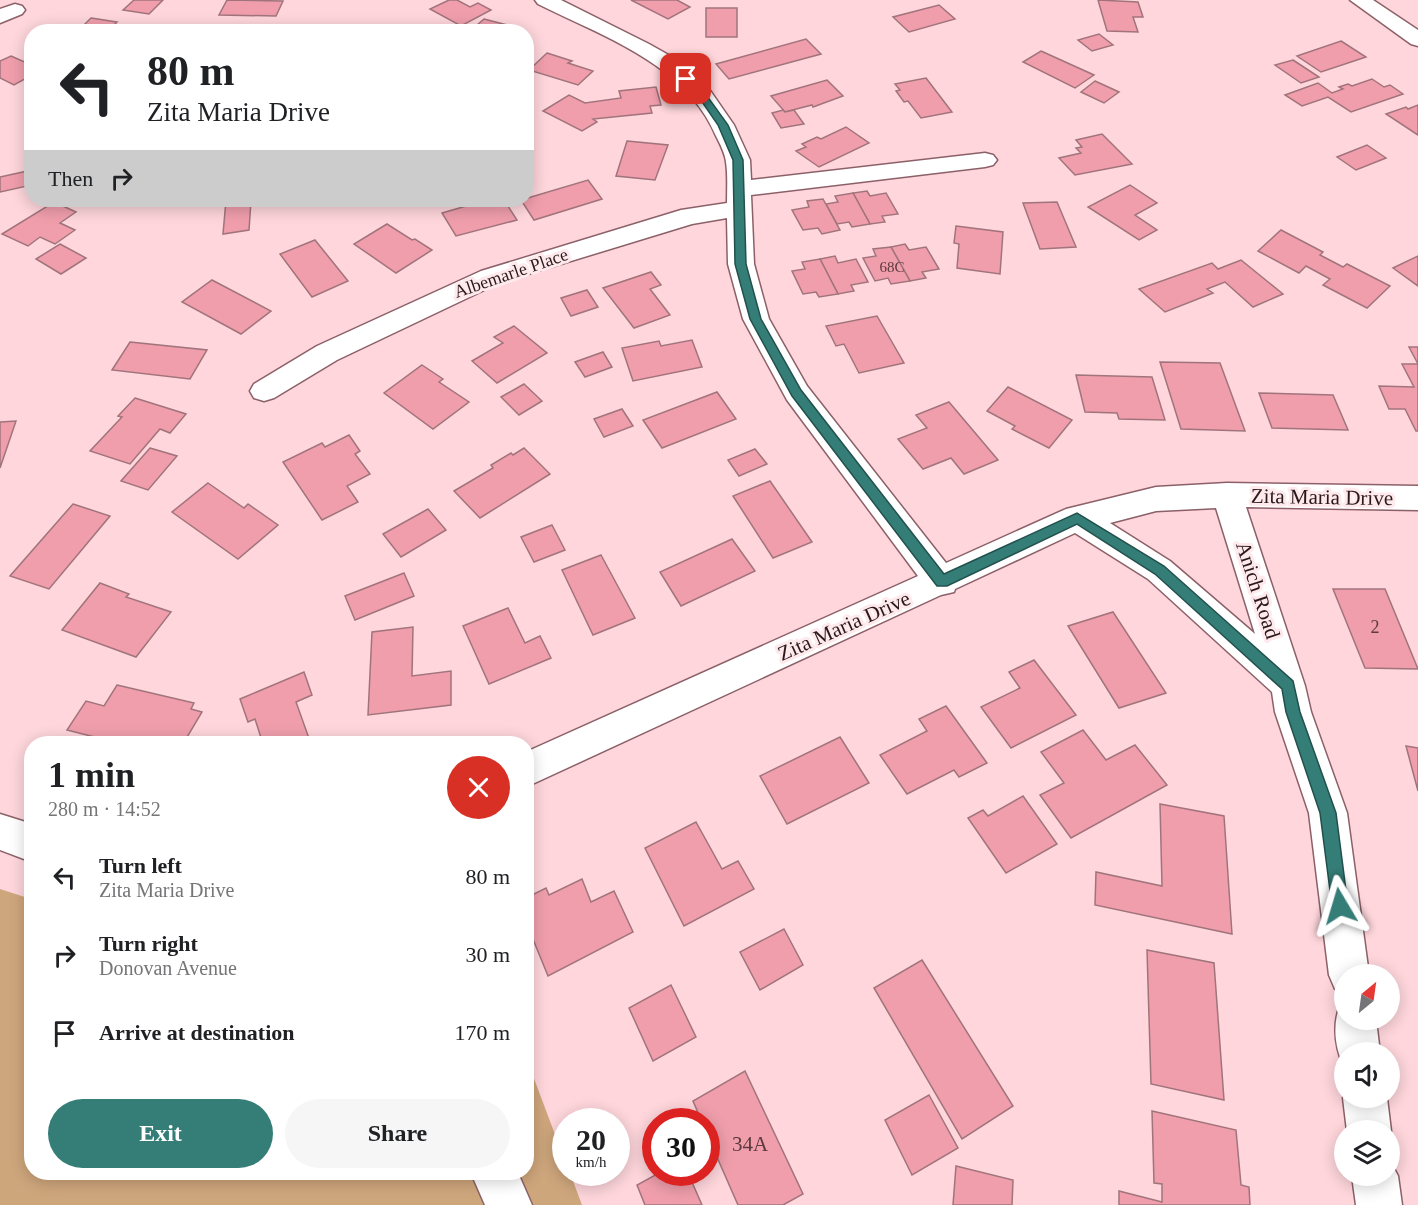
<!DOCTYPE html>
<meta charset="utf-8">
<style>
:root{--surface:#fff;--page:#f6f6f6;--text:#202124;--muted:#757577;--accent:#357d77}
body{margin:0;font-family:"Times New Roman",serif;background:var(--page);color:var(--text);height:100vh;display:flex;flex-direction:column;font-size:22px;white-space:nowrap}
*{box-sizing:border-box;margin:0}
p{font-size:20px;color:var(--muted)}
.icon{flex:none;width:33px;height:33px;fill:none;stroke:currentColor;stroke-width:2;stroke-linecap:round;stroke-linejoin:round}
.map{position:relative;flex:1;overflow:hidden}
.drawer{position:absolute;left:24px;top:736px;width:510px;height:444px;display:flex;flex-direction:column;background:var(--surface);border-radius:24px;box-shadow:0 3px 15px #0003}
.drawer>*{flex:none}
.hud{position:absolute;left:24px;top:24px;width:510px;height:183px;border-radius:24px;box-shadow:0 3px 15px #0003;background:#fff;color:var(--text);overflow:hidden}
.needle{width:39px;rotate:29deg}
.fabs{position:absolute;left:1334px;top:964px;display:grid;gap:12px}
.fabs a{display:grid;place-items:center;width:66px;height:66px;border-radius:50%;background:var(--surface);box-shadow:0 3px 15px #0003;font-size:30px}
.speed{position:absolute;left:552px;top:1108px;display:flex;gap:12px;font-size:30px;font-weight:700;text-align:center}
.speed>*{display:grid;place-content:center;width:78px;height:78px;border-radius:50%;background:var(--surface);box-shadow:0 3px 15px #0003;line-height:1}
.speed small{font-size:15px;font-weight:400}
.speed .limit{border:9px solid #d22;background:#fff;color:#111}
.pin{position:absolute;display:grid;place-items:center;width:51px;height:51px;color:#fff;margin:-26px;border-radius:12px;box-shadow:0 3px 9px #0006}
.me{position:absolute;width:66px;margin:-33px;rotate:353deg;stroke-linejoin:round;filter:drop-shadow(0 0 4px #0008)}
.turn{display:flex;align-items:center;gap:21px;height:126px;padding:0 24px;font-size:27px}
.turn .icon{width:78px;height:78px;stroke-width:2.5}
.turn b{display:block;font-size:42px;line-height:51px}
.then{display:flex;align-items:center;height:57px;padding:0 24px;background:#0003;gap:12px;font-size:22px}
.round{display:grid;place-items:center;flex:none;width:63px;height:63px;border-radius:32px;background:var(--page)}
.headline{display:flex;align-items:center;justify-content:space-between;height:102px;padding:0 24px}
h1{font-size:36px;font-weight:800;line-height:45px}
.cta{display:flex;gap:12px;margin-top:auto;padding:12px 24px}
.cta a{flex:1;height:69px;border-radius:36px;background:var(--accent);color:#fff;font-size:24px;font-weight:800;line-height:69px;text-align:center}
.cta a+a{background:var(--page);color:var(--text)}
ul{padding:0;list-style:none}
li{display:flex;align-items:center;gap:18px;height:78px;padding:0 24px}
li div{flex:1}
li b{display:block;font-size:22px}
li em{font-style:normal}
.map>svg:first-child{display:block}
</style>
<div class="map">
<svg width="1418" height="1205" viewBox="0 0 1418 1205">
<rect width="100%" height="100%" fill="#fed6dc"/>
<!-- green -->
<polygon fill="#cea67c" points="0,889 31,899 32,1173 526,1173 527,1060 565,1161 566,1173 570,1173 582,1205 0,1205"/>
<!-- building -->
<g fill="#f09eac" stroke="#a1747c" stroke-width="1.5">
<polygon points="134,0 163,0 149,14 123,10"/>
<polygon points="227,0 283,1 276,16 219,15"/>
<polygon points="449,0 457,0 470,7 478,3 491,10 461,26 430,9"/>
<polygon points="631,0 677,0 690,7 668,19"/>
<polygon points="1098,0 1138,2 1143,17 1133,17 1138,32 1107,31"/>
<polygon points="939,5 955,19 909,32 893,17"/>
<rect x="706" y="8" width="31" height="29"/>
<polygon points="91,18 117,22 107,32 77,32"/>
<polygon points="484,19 507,25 506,26 523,31 469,32"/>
<polygon points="1099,34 1113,45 1092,51 1078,40"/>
<polygon points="806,39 821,54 729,79 716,64"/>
<polygon points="1341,41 1366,57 1321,72 1297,56"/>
<polygon points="1041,51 1094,75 1075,88 1023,62"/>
<polygon points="547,53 572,61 568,63 593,71 578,85 529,70"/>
<polygon points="11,56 29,64 32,63 32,75 14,85 0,78 0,61"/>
<polygon points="1293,60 1319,77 1301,83 1275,65"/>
<polygon points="926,78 952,112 921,118 908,101 904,102 896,91 900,90 895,84"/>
<polygon points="1372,79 1384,87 1390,85 1403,94 1351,112 1328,97 1302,106 1285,95 1318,83 1332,93 1343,89 1339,87 1348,84 1352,86"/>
<polygon points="827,80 843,96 813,107 812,105 785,112 771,96"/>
<polygon points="1095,81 1119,92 1104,103 1081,92"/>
<polygon points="656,87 661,105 650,106 652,113 593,119 597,122 582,131 543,111 569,95 585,103 621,98 619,91"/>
<polygon points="1418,105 1418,135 1386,114 1406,107 1408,109"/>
<polygon points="783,110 785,112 794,110 804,124 781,128 772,113"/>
<polygon points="846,127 869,143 819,167 796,151 806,147 802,144 817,137 821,139"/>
<polygon points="1102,134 1132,164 1075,175 1059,158 1081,153 1076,148 1082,147 1076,140"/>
<polygon points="627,141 668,145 655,180 616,176"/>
<polygon points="1367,145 1386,158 1356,170 1337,157"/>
<polygon points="32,170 32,185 0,192 0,177"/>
<polygon points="588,180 602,199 534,220 521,200"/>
<polygon points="1130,185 1157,203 1135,215 1157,230 1139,240 1088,207"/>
<polygon points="867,191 870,196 886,193 898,214 882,216 885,222 870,224 853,193"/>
<polygon points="853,193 870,224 852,227 849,222 837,224 826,204 838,202 835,196"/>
<polygon points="823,199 840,230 822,234 818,228 803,230 792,210 809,207 807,201"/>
<polygon points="153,200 210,200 152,202"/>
<polygon points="226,200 240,200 240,203 251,201 249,230 223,234"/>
<polygon points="487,200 504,200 517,220 456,236 442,213"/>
<polygon points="54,202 76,212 60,223 75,230 55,244 40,237 28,246 2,234"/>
<polygon points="1057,202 1076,247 1040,249 1023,203"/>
<polygon points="387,224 412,240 415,239 432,250 396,273 354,244"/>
<polygon points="956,226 1003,232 1000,274 957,268 959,244 954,243"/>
<polygon points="1281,230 1323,252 1320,255 1343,267 1347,264 1390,286 1367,308 1323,285 1330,279 1306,266 1299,273 1258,251"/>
<polygon points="315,240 348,281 312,297 280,254"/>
<polygon points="60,244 86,258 61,274 36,259"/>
<polygon points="905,244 909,250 926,247 939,269 922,272 926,278 910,281 891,247"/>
<polygon points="891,247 910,281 891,284 888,278 875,281 863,258 876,256 873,249"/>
<polygon points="835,256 838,263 856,259 868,282 851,285 854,291 838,294 820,259"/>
<polygon points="1418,256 1418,286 1393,268"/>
<polygon points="820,259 838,294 819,297 816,292 803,294 792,271 805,269 802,262"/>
<polygon points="1241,260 1283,294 1253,307 1225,282 1207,289 1213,293 1165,312 1139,289 1212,263 1218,269"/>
<polygon points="651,272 661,285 650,289 670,315 634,328 603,288"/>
<polygon points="212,280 271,311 241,334 182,302"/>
<polygon points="587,290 598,307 571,316 561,298"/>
<polygon points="877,316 904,363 859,373 844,344 836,346 826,326"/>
<polygon points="514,326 547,353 497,383 472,361 503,343 494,337"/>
<polygon points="692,340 702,367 633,381 622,348 659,341 661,346"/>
<polygon points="130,342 207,350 190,379 112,370"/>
<polygon points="1409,347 1418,347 1418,431 1416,431 1405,409 1389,409 1379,386 1414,387 1402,364 1418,364"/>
<polygon points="603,352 612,367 585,377 575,362"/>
<polygon points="1160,362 1220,363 1245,431 1181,429"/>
<polygon points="422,365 443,379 439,382 469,402 433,429 384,393"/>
<polygon points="1076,375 1152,377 1165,420 1119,419 1117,413 1085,412"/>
<polygon points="524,384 542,401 519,415 501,397"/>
<polygon points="1008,387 1072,420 1049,448 1012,429 1015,426 987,411"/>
<polygon points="717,392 736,419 662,448 643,420"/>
<polygon points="1259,393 1333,395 1348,430 1272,428"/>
<polygon points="135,398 186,414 170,433 160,429 130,464 90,451 122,417 118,416"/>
<polygon points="949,402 998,460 964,474 951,458 923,469 898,439 927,428 916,415"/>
<polygon points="622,409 633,426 604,437 594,419"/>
<polygon points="16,421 0,468 0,422"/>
<polygon points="349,435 360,451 355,454 370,474 347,486 358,502 322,520 283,462 322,443 325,447"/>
<polygon points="150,448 177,456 148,490 121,481"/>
<polygon points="524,448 550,474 480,518 454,491 493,468 491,465 511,453 513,455"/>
<polygon points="755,449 767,464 739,476 728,460"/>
<polygon points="770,481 812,542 773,558 733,496"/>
<polygon points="208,483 244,508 248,504 278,525 238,559 172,512"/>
<polygon points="73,504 110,516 49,589 10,576"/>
<polygon points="428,509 446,530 401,557 383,534"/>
<polygon points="552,525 565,550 534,562 521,537"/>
<polygon points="732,539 755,571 681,606 660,572"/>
<polygon points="601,555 635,618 593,635 562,570"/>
<polygon points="404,573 414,596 355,620 345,596"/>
<polygon points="100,583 129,594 126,597 171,612 136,657 62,630"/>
<polygon points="1333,589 1385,589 1418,669 1365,668"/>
<polygon points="508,608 525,643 540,636 551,658 489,684 463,626"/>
<polygon points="1113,612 1166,693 1119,708 1068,626"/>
<polygon points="413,627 412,676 451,671 451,705 368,715 372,632"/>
<polygon points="1034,660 1076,715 1011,748 981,707 1020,688 1009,672"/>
<polygon points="304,672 312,695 296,702 311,744 263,744 255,719 248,722 240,699"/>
<polygon points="117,685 194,703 191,709 202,712 183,744 122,744 67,730 86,701 104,706"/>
<polygon points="946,706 987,763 959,777 954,770 907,794 880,755 927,731 919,719"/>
<polygon points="1083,730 1106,760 1135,745 1167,785 1071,838 1040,795 1064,783 1041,752"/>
<polygon points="840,737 869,783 787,824 760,776"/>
<polygon points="1406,746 1418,748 1418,791"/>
<polygon points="1023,796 1057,844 1006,873 968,818 983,810 988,816"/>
<polygon points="1160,804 1224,816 1232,934 1095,905 1096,872 1162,886"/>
<polygon points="696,822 722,869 738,861 754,889 684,926 645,848"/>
<polygon points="582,879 591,902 614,891 633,932 548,976 526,922 526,898 546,888 549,895"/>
<polygon points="784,929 803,965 760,990 740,952"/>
<polygon points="1147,950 1214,963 1224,1100 1151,1084"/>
<polygon points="922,960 1013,1106 962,1139 874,988"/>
<polygon points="671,985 696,1037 653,1061 629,1008"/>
<polygon points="745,1071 803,1194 783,1205 738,1205 706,1132 706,1122 702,1122 693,1101"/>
<polygon points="929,1095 958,1148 912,1175 885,1120"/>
<polygon points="1152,1111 1236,1130 1241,1185 1249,1187 1250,1205 1119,1205 1119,1191 1162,1202 1162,1184 1154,1183"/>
<polygon points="956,1166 1013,1180 1012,1205 953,1205"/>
<polygon points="659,1173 688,1173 702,1205 645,1205 637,1185"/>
</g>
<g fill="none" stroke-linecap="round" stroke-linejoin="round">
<defs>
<g id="minor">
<path d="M535 0H561L649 44 681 62 707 86 734 125 750 160 751 180 985 153 993 155 997 160 993 165 985 167 751 195 754 264 769 319 807 386 946 563 1066 509 1156 487 1227 483 1418 486V510L1246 507 1305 686 1311 712 1347 813 1369 975H1344V993L1335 989 1329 975 1309 813 1275 712 1272 692 1148 579 1075 533 955 589 954 592 941 595 526 787V752L918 576 787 400 743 319 728 264 727 218 692 224 499 283 337 360 274 398 264 401 254 398 250 391 254 384 317 346 481 271 681 210 727 203C727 189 728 175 726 162 725 153 720 144 716 136 686 64 602 36 538 4ZM1216 508 1255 634 1170 561 1110 523 1156 511Z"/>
<polygon points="15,4 22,6 25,10 22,14 0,23 0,9"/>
<polygon points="0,814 32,824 32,862 0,850"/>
<path d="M1344 1004V1020H1376L1380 1053H1344V1068C1335 1047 1332 1026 1340 1005Z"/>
<polygon points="1344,1096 1344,1098 1387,1098 1391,1131 1389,1136 1389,1131 1347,1131 1343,1098"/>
<polygon points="1389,1159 1398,1176 1402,1205 1356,1205 1352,1176 1389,1176"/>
<polygon points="471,1173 518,1173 532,1205 485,1205"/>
</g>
<polygon id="major" points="1350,0 1373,0 1418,30 1418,46 1411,44"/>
</defs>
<!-- minor casing -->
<use href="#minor" stroke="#8c6068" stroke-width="3"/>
<!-- major casing -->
<use href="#major" stroke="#8c6068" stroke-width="3"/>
<!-- minor -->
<use href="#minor" fill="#fff" fill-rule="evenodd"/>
<!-- major -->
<use href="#major" fill="#fff" fill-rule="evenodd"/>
</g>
<!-- route -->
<polygon fill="#357d77" stroke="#22514d" stroke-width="1.5" points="683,77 689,77 702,89 728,125 743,160 746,264 761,319 801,390 944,574 1077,513 1164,566 1293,681 1300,712 1336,813 1348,906 1346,911 1340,914 1334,911 1332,906 1320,813 1286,712 1282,689 1155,574 1077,524 947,586 937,586 792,396 750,319 735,264 733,160 718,125 696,93 683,81"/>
<g text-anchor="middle" stroke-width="6" stroke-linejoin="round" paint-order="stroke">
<!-- far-number labels -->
<g font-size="15" fill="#5c3a3f">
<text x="892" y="272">68C</text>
</g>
<!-- far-street labels -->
<g font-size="18" fill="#2a181b" stroke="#fee9ec">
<text transform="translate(511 273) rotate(-19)" y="6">Albemarle Place</text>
</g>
<!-- number labels -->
<g font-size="18" fill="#5c3a3f">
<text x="1375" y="633">2</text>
</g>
<!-- street labels -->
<g font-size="21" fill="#2a181b" stroke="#fee9ec">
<text transform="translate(1322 497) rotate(1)" y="7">Zita Maria Drive</text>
<text transform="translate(1258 590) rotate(72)" y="7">Anich Road</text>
<text transform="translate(844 626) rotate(-24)" y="7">Zita Maria Drive</text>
</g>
<!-- near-number labels -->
<g font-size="21" fill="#5c3a3f">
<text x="750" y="1151">34A</text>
</g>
</g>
</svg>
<div class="fabs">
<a><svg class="needle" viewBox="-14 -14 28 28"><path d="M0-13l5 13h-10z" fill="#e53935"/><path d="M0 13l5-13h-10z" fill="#757577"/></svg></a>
<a><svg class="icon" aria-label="sound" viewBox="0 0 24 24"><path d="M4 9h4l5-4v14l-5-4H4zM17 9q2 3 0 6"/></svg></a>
<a><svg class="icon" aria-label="layers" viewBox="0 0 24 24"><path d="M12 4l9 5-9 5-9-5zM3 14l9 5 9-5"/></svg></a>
</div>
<div class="speed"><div>20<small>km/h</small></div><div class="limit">30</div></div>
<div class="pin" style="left:686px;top:79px;background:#d93025"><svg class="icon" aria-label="arrive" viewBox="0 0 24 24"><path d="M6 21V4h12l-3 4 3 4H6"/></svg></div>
<svg class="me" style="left:1340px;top:906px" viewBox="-20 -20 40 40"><path d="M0-17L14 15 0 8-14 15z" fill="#357d77" stroke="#fff" stroke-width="4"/></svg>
<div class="hud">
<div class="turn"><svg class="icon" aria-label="left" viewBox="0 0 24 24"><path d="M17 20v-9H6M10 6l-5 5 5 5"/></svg><div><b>80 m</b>Zita Maria Drive</div></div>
<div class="then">Then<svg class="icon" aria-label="right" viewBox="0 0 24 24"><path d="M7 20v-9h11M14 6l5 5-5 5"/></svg></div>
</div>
<section class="drawer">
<div class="headline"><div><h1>1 min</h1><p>280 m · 14:52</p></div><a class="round" style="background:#d93025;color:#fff"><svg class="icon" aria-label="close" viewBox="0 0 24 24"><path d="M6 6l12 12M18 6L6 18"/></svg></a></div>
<ul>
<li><svg class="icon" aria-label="left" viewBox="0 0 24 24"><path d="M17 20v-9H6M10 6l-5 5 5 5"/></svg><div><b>Turn left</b><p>Zita Maria Drive</p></div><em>80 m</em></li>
<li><svg class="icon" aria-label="right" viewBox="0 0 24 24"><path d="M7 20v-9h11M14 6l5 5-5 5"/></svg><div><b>Turn right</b><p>Donovan Avenue</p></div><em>30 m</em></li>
<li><svg class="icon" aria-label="arrive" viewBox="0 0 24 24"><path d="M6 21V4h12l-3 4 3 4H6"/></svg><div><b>Arrive at destination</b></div><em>170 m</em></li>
</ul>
<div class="cta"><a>Exit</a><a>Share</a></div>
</section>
</div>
